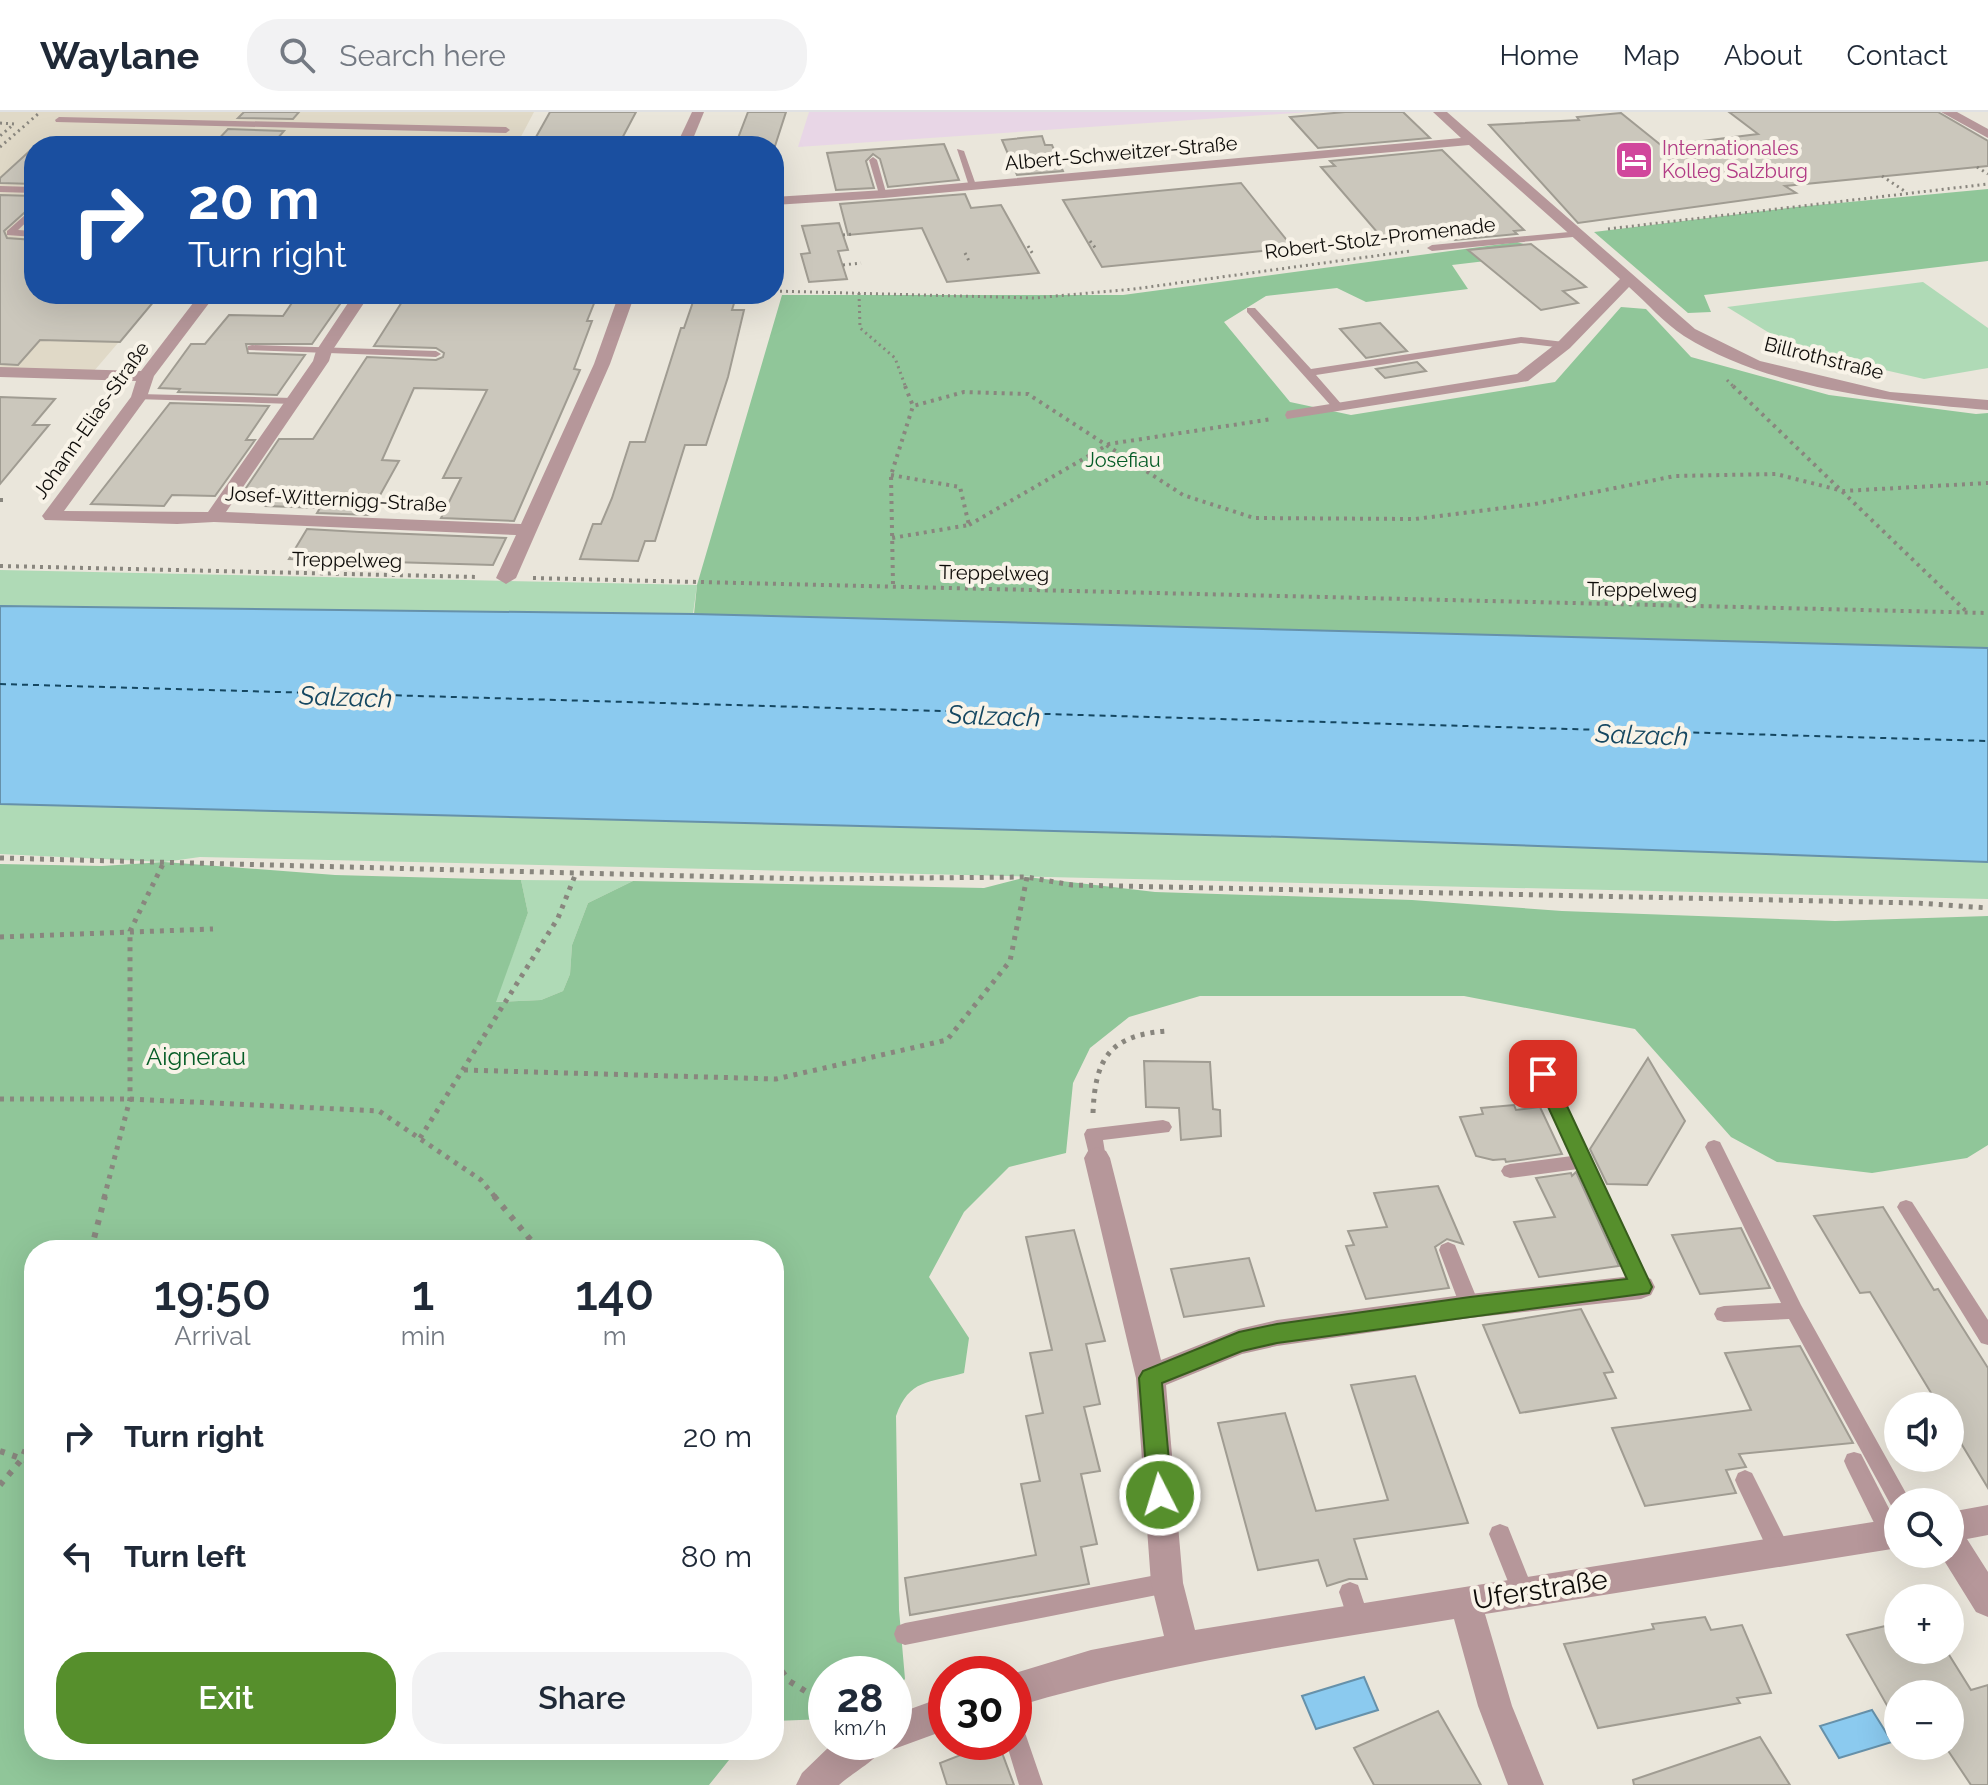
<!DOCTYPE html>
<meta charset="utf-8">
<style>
:root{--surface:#fff;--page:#f2f2f3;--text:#1f2937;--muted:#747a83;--line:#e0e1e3;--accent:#568f2c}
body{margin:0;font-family:Raleway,sans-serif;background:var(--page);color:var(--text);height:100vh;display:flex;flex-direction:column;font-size:30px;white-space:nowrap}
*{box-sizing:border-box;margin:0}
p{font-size:26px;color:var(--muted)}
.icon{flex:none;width:44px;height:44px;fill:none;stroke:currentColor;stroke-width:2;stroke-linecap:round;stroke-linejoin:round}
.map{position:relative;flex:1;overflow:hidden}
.side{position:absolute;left:24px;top:1128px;width:760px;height:520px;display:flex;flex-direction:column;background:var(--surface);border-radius:32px;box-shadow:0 8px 32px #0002}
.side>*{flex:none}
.banner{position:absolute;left:24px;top:24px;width:760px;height:168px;border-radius:32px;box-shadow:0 8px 32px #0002;background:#1a4fa0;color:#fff;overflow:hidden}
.fabs{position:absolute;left:1884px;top:1280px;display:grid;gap:16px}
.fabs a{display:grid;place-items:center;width:80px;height:80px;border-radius:50%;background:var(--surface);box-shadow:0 8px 32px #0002;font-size:40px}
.speed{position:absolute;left:808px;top:1544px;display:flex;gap:16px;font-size:40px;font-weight:700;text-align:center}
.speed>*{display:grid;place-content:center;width:104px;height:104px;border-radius:50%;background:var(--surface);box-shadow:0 8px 32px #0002;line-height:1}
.speed small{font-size:20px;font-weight:400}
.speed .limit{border:12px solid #d22;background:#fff;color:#111}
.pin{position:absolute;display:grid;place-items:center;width:68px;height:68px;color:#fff;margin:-34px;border-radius:16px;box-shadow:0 4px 12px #0006}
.me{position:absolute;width:88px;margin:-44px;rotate:355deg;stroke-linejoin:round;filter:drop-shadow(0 0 6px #0008)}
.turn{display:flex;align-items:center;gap:28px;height:168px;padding:0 32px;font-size:36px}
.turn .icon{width:104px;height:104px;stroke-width:2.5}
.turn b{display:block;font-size:56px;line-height:68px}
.eta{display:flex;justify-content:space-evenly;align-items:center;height:136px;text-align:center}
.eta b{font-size:48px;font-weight:600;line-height:56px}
.cta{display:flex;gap:16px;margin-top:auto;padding:16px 32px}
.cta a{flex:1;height:92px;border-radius:32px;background:var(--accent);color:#fff;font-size:32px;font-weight:600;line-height:92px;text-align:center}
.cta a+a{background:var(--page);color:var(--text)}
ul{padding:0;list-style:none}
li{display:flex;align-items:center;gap:24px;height:120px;padding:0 32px}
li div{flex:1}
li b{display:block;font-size:30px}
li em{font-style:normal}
header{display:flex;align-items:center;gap:48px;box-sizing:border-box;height:112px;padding:0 40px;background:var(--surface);border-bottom:2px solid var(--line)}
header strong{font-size:38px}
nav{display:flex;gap:44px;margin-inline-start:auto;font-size:28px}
.search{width:560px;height:72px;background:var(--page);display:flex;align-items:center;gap:20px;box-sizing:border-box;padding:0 28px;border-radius:32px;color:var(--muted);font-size:30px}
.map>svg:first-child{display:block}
</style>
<header>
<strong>Waylane</strong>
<div class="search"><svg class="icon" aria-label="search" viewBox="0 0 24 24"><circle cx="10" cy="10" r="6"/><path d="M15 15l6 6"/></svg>Search here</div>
<nav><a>Home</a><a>Map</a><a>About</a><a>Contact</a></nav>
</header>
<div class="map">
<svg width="1988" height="1673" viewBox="0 0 1988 1673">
<rect width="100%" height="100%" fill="#eae6db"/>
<!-- built -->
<polygon fill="#e0d9c7" points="0,0 534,0 516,34 34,34 34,182 160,182 94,259 0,257"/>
<!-- industrial -->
<polygon fill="#e8d6e6" points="809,0 1309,0 798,35"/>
<!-- green -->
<g fill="#afdab6">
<polygon points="1923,170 1988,216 1988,256 1924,267 1797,238 1727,195"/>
<polygon points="0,458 697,473 693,502 0,494"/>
<polygon points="0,692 1286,725 1988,750 1988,787 200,745 164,750 0,742"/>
<polygon points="521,768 633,769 588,791 572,833 570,862 563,879 541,888 495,890 528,801"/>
</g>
<!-- forest -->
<g fill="#90c699">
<polygon points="1988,77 1988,149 1704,183 1711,200 1688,201 1594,120 1796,95"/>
<polygon points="1517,130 1530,134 1537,143 1452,153 1468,177 1366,190 1337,176 1266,184 1224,210 1290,290 1351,303 1555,270 1621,195 1646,197 1691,245 1829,283 1976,302 1988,301 1988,536 694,502 697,473 782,183 1123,183"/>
<path d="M164 750 335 763 521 768 528 801 496 890 541 888 563 879 570 862 572 833 588 791 633 769 984 776 1027 765 1155 780 1412 788 1562 799 1835 809 1988 804V1033L1967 1046 1872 1061 1777 1050 1731 1025 1635 917 1464 884H1200L1129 905 1090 936 1073 971 1066 1041 1009 1055 964 1100 929 1165 969 1226 964 1261C929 1271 909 1267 896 1304L899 1498 905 1567 894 1579V1562H826V1607L774 1609V1138H34V1638H737L709 1673H0V752L102 754Z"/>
</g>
<!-- water -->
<g fill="#8bcaef" stroke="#6691aa" stroke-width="2">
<polygon points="0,494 693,502 1988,536 1988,750 1286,725 0,692"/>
<polygon points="1364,1565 1378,1598 1316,1617 1302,1584"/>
<polygon points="1872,1598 1892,1630 1839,1646 1820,1614"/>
</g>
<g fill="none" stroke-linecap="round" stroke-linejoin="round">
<!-- ferry -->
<polyline stroke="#154761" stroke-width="2" stroke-dasharray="6 5" stroke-linecap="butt" points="0,572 1988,629"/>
</g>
<!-- building -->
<g fill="#cbc7bc" stroke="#a09c92" stroke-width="2">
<polygon points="244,0 299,0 293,7 238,6"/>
<polygon points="550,0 636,0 618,34 531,34"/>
<polygon points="748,0 786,0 775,34 735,34"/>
<polygon points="1345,0 1403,0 1430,26 1318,36 1290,5"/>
<polygon points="1729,0 1938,0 1988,29 1988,54 1785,74 1796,81 1578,111 1489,13 1579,8 1577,5 1621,1 1662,34 1758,22"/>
<polygon points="228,17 284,19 272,33 214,32"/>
<polygon points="1042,24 1045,33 1052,33 1063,59 1017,63 1002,28"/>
<polygon points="944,32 959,68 888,75 880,47 873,42 866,49 874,76 836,78 827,41"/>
<polygon points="34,35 34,72 0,71 0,66"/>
<polygon points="1442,38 1524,118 1514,119 1517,122 1455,128 1448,122 1409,128 1405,124 1383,127 1321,55 1335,54 1330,49"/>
<polygon points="1241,71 1293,136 1102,155 1063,88"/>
<polygon points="965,82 971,96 1001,93 1039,161 947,170 922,116 848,123 840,92"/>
<polygon points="0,83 34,84 34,92 4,119 7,126 34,128 34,182 160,182 120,230 40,228 18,253 0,252"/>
<polygon points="839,111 848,138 838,139 847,167 809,170 801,142 810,141 802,114"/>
<polygon points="1531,132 1586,175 1563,179 1578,191 1541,198 1468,138"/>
<polygon points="298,182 347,182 312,232 246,232 248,241 305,243 277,283 178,280 180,277 159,276 191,232 205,232 229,203 283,204"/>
<polygon points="407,182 565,187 567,184 597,184 587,209 592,209 574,257 580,258 514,409 441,406 461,366 443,366 487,278 414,276 382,348 399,349 369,403 317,401 320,396 266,394 272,385 240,385 279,327 313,327 367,245 436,248 443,245 444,241 436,236 374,234"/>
<polygon points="694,187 735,188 732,198 744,198 728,265 706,333 685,333 655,429 645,429 638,449 580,447 593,412 601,412 612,386 630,330 645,330 681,216 684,216"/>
<polygon points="1380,211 1407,239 1366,246 1340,217"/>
<polygon points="1417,250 1426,259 1385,266 1376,257"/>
<polygon points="0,285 55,287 33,313 49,313 0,372"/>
<polygon points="170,291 269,294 246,328 255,328 215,384 172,383 164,394 91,392"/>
<polygon points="307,417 360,420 506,426 493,453 289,447"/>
<polygon points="1648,946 1685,1009 1647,1073 1607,1072 1590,1037"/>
<polygon points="1144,949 1210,950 1213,997 1220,998 1221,1024 1181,1028 1179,996 1146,995"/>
<polygon points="1514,993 1516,998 1540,995 1562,1042 1506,1050 1505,1047 1493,1048 1476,1044 1460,1005 1483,1002 1481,996"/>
<polygon points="1576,1060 1619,1154 1539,1165 1514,1110 1555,1105 1536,1066 1571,1061 1572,1064"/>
<polygon points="1438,1074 1463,1132 1447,1127 1435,1135 1449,1176 1366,1187 1346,1134 1354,1133 1348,1119 1387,1115 1374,1081"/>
<polygon points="1883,1095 1934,1178 1938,1177 1988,1256 1988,1376 1950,1313 1950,1294 1939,1294 1870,1180 1860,1181 1814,1104"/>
<polygon points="1741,1116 1770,1176 1700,1182 1672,1123"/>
<polygon points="1074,1118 1105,1229 1086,1232 1100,1292 1084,1295 1100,1359 1081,1362 1097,1432 1081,1435 1089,1472 910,1503 905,1466 1036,1443 1021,1372 1040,1369 1026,1304 1043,1301 1030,1241 1052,1238 1026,1125"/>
<polygon points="1249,1146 1264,1194 1184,1205 1171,1157"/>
<polygon points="1581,1197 1613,1260 1604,1261 1616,1286 1520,1301 1483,1213"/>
<polygon points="1800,1234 1853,1331 1739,1342 1746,1355 1726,1358 1736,1381 1645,1394 1612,1316 1751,1298 1725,1241"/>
<polygon points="1415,1264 1468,1411 1354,1427 1367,1467 1349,1467 1327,1474 1318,1448 1258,1458 1218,1311 1285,1301 1316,1399 1388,1388 1351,1273"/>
<polygon points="1705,1505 1711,1518 1742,1513 1771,1581 1737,1586 1740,1591 1598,1616 1564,1532 1654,1517 1652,1512"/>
<polygon points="1898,1511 1898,1538 1946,1538 1971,1578 1988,1573 1988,1673 1971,1673 1945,1634 1950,1634 1950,1582 1898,1582 1898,1603 1893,1604 1847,1523"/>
<polygon points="1438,1599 1481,1673 1374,1673 1354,1636"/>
<polygon points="1760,1625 1790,1673 1634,1673 1633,1668"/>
<polygon points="994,1630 998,1630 1014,1673 947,1673 940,1651"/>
</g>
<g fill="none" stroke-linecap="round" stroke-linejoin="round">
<!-- path-far3 -->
<g stroke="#89867e" stroke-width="3" stroke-dasharray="2 4" stroke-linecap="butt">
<polyline points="0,11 14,12 0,24"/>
<polyline points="0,35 38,2"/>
<polyline points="1977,55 1988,62"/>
<polyline points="1882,64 1906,80"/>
<polyline points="1608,117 1988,72"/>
<polyline points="843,123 853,122"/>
<polyline points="1090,129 1097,138"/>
<polyline points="1028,134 1034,144"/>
<polyline points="965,141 970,151"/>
<polyline points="843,153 861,151"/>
<polyline points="774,179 1034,186 1134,177 1411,139"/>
<polyline points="859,181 860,216 895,246 906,276"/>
<polyline points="1727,268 1735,276"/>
</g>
<!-- path-far2 -->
<g stroke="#89867e" stroke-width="4" stroke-dasharray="3 5" stroke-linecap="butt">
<polyline points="905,274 913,294"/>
<polyline points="1733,274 1967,500"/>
<polyline points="891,363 960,375 969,413 892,426"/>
<polyline points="0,388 5,388"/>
<polyline points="969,413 1109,332 1272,307"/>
<polyline points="0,454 479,465"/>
<polyline points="533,466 1988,501"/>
<polyline points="893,472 891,363 913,294 964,280 1028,282 1183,383 1254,406 1415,407 1535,392 1675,364 1776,362 1843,379 1988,371"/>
</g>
<!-- path-far1 -->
<g stroke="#89867e" stroke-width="5" stroke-dasharray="4 6" stroke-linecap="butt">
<polyline points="0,746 809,767 1027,765 1072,773 1917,791 1988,796"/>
<polyline points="0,825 213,817"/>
<polyline points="464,958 776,967 947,928 1010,849 1027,765"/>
<polyline points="0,987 130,987 379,999 481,1068 496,1086"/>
<path d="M1093 1001C1095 946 1110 923 1167 919"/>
<polyline points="420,1026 558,806 576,761"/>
<polyline points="104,1086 130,987 130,819 164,750"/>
</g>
<!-- path -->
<g stroke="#89867e" stroke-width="6" stroke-dasharray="5 8" stroke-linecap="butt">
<polyline points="494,1084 539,1138"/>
<polyline points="91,1138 105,1084"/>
<polyline points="0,1339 34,1351"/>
<polyline points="0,1373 22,1347 34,1315"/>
<polyline points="774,1549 789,1569 826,1592"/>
</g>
<!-- lane -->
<g fill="#b6979a" fill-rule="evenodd">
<polygon points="59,5 506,15 510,18 506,21 56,10 55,8"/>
<polygon points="957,37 964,39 977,76 969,74"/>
<polygon points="873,45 877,48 887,84 879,82 869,48"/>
<polygon points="0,74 34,75 34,81 0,80"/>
<polygon points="34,95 34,103 18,118 34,119 34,125 7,123 7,119"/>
<polygon points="1580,119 1585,122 1583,124 1432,139 1427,136 1432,133"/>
<polygon points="1247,196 1255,196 1311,257 1521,225 1564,230 1569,233 1564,236 1521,231 1316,263 1343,294 1337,297 1333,296 1247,200"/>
<polygon points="252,233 436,239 441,242 436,245 248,238 248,234"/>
<polygon points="139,282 293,286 299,289 293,292 135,287 133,285"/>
<polygon points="1543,956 1549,957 1552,962 1651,1175 1648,1181 1641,1183 1634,1181 1578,1057 1510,1066 1504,1064 1501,1059 1504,1054 1510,1052 1572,1044 1534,962 1537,957"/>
<polygon points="1163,1008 1169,1010 1172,1015 1169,1020 1103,1028 1106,1046 1103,1051 1097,1053 1091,1051 1084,1022 1087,1017"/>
<polygon points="1714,1028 1720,1030 1801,1193 1907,1383 1910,1390 1898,1390 1898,1399 1893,1397 1789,1207 1724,1210 1717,1208 1714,1202 1717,1196 1724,1194 1781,1191 1705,1035 1708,1030"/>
<polygon points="1906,1088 1912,1090 1988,1208 1988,1233 1981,1231 1900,1100 1897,1095 1900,1090"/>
<polygon points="1448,1130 1455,1133 1457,1138 1480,1194 1477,1200 1470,1202 1463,1200 1460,1194 1439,1138 1441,1133"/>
<polygon points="1854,1340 1861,1342 1898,1414 1898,1429 1891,1432 1883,1429 1847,1356 1844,1349 1847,1342"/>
<polygon points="1745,1358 1752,1361 1788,1433 1791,1440 1788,1447 1780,1450 1772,1447 1738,1375 1735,1368 1738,1361"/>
<polygon points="1500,1412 1508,1415 1534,1480 1531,1487 1523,1490 1515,1487 1489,1422 1492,1415"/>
<polygon points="1167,1461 1175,1464 1178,1471 1175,1478 1167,1481 905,1533 897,1530 894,1522 897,1514 905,1511"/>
<polygon points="1350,1470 1358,1473 1369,1506 1366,1514 1358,1517 1350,1514 1339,1480 1342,1473"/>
<polygon points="1014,1608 1022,1612 1043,1673 1019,1673 1006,1630 1014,1630"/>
</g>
<!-- street -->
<g fill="#b6979a" fill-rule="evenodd">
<polygon points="692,0 704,0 690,34 676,34"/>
<path d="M1433 0H1447L1695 217 1760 249 1890 280 1988 288V298C1891 290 1768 277 1684 224 1664 211 1647 191 1629 175L1570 236 1528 269 1287 307 1285 303 1287 299 1293 298 1517 262 1558 230 1620 167 1469 33 884 86 774 93V85L884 78 1461 26Z"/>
<polygon points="1941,0 1957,0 1988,17 1988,26"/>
<polygon points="200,182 216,182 154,264 147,285 64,399 208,400 313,249 316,239 354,182 370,182 332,239 329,249 226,400 521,412 594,252 619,182 635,182 610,252 537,418 516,466 506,472 496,466 516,423 214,410 177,412 45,408 42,404 131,285 136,269 0,265 0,255 141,259"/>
<path d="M1097 1035 1106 1039 1110 1046 1161 1248 1239 1217 1277 1208 1470 1182 1641 1163 1651 1167 1655 1175 1651 1183 1641 1187 1470 1206 1277 1234 1242 1242 1166 1273 1183 1471 1195 1518 1898 1406V1436L1485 1502 1512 1594 1544 1673H1508L1478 1594 1454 1507C1306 1531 1158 1552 1014 1595L1012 1562 1091 1538 1164 1524 1151 1471 1136 1266 1084 1046 1088 1039Z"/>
<polygon points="1988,1393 1988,1423 1967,1427 1988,1460 1988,1505 1976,1500 1940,1442 1950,1442 1950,1400"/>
<path d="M946 1584V1618L894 1637 885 1633C879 1647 852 1661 839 1673H796L802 1661 832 1632 894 1630V1603Z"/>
</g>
</g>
<!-- route -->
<polygon fill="#568f2c" stroke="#385d1d" stroke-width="2" points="1543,954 1549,957 1552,962 1652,1175 1649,1181 1277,1231 1242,1239 1162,1271 1172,1383 1168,1391 1160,1394 1152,1391 1148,1383 1139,1266 1143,1259 1239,1220 1277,1212 1470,1185 1627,1167 1533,962 1536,957"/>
<!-- icons -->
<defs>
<symbol id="hotel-square" viewBox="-11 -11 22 22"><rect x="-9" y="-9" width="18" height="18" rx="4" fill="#d1479c" stroke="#f8f3e8"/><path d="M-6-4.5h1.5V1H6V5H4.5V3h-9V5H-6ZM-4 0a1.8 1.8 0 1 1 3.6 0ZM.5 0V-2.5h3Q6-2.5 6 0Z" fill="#fff"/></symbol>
</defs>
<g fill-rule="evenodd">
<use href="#hotel-square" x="1612" y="26" width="44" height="44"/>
</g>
<g text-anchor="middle" stroke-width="8" stroke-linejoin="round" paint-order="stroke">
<!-- far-hotel labels -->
<g font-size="20" fill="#b23c85" stroke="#f8f3e8" text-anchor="start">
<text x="1662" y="43">Internationales<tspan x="1662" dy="23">Kolleg Salzburg</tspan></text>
</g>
<!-- far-street labels -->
<g font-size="20" fill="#0e0c09" stroke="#f8f3e8">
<text transform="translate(1121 41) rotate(-5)" y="7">Albert-Schweitzer-Straße</text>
<text transform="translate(1380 126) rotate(-7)" y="7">Robert-Stolz-Promenade</text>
<text transform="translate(1824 246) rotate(14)" y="7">Billrothstraße</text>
<text transform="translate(91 308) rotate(-55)" y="7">Johann-Elias-Straße</text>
<text transform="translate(336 387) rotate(3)" y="7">Josef-Witternigg-Straße</text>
<text transform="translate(347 448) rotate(1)" y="7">Treppelweg</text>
<text transform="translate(994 461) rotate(1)" y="7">Treppelweg</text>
<text transform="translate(1642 478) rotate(1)" y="7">Treppelweg</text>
</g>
<!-- far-park labels -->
<g font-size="20" fill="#065d27" stroke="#f8f3e8">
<text x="1123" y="355">Josefiau</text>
</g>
<!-- park labels -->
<g font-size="24" fill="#065d27" stroke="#f8f3e8">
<text x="196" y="953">Aignerau</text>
</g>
<!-- water labels -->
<g font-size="26" font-style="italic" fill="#154761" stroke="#f8f3e8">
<text transform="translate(346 585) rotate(2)" y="9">Salzach</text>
<text transform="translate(994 604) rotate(2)" y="9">Salzach</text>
<text transform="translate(1642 623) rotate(2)" y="9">Salzach</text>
</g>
<!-- near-street labels -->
<g font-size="28" fill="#0e0c09" stroke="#f8f3e8">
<text transform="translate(1540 1477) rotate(-9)" y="10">Uferstraße</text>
</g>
</g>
</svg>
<div class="fabs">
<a><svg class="icon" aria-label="sound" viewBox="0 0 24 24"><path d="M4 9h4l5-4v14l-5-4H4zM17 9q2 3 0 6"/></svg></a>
<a><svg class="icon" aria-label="search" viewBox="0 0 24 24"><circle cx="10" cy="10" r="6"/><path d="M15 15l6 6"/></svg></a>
<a>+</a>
<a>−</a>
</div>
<div class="speed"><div>28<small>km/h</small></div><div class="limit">30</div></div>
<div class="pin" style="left:1543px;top:962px;background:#d93025"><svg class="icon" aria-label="arrive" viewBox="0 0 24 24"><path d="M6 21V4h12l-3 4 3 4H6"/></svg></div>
<svg class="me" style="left:1160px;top:1383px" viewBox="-20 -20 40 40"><circle r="17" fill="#568f2c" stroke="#fff" stroke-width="3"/><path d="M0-11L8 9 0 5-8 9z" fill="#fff"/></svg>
<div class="banner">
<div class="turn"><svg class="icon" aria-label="right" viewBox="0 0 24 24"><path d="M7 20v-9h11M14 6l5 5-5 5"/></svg><div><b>20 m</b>Turn right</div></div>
</div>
<section class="side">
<div class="eta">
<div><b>19:50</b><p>Arrival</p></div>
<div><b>1</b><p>min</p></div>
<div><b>140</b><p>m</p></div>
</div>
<ul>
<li><svg class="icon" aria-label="right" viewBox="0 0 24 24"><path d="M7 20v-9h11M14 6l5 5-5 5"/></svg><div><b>Turn right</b></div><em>20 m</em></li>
<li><svg class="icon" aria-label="left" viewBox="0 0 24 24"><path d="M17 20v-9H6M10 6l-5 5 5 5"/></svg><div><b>Turn left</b></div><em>80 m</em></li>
</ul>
<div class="cta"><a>Exit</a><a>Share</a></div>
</section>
</div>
